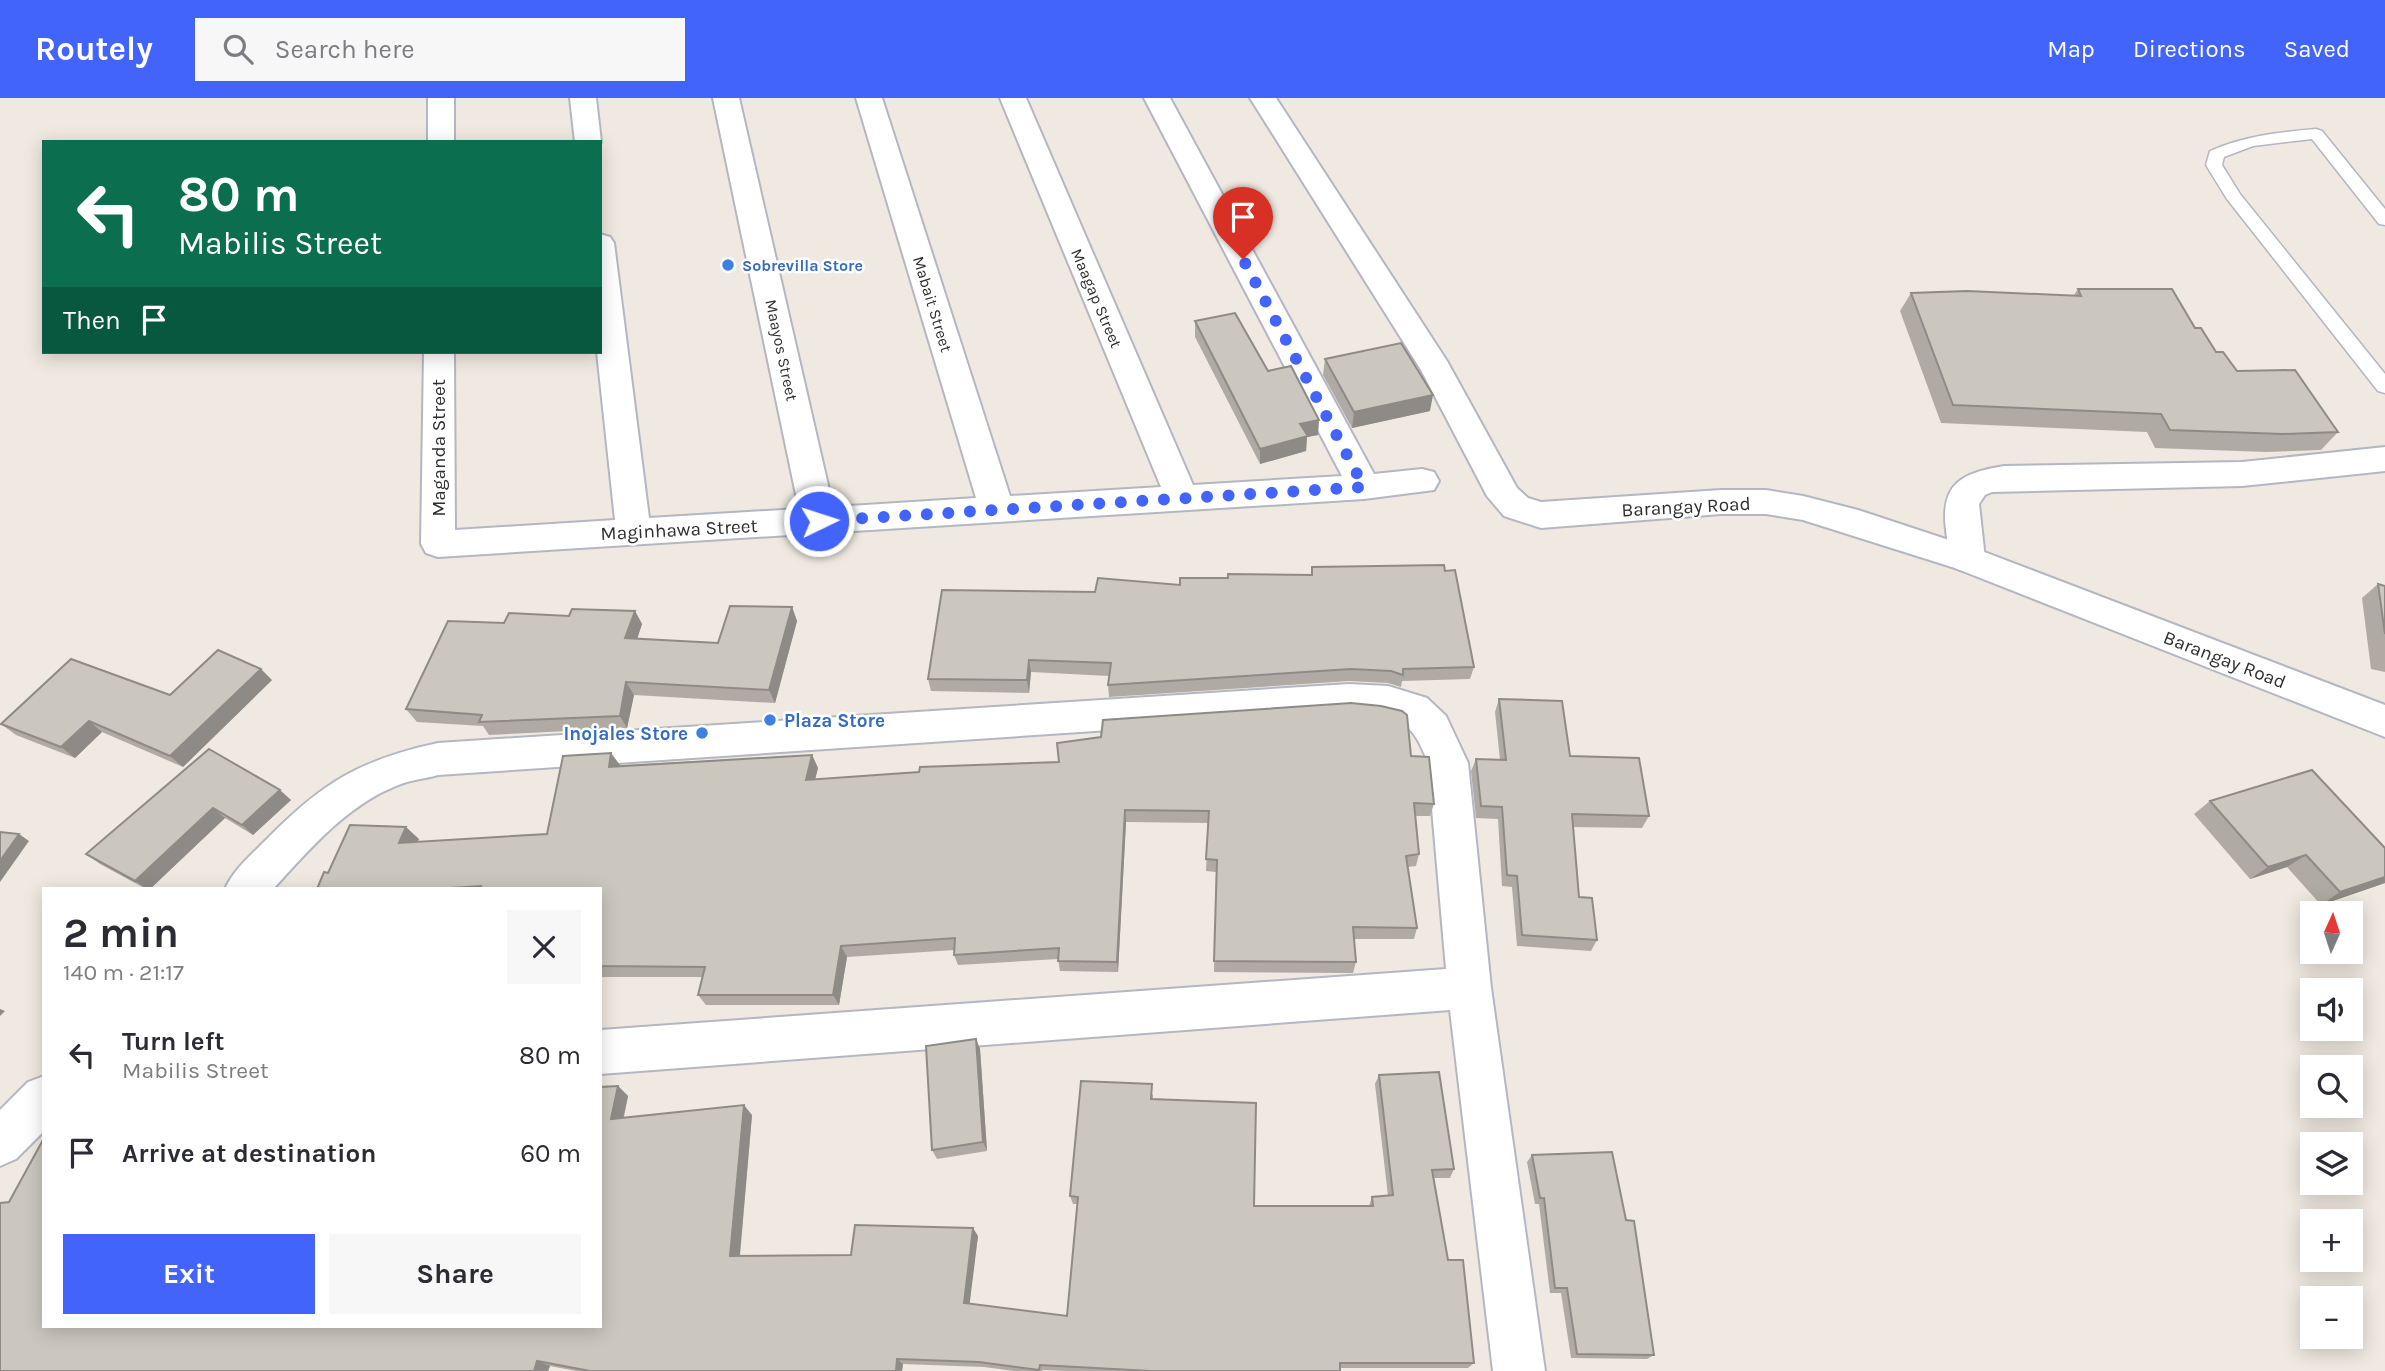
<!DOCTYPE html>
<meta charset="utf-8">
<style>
:root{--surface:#fff;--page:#f7f7f7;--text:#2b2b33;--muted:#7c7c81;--accent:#4264fb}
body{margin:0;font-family:Karla,sans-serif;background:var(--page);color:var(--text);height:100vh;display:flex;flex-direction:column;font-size:26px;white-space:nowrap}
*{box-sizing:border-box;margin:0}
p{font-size:23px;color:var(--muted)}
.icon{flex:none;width:38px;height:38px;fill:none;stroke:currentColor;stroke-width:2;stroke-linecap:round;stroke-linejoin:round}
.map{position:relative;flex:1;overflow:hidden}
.details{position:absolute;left:42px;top:789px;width:560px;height:441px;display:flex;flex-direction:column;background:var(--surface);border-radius:0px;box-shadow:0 4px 18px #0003}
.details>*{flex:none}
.top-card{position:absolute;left:42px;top:42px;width:560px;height:214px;border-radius:0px;box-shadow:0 4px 18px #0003;background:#0b6e4f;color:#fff;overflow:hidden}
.needle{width:46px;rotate:3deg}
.controls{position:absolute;left:2300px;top:803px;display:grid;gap:14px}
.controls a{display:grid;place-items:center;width:63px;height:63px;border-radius:0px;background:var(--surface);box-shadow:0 4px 18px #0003;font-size:35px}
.pin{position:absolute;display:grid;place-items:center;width:60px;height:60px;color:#fff;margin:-72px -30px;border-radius:50% 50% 50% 0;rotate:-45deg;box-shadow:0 0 7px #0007}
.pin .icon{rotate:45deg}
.me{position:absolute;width:77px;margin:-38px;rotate:86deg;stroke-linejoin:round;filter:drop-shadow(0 0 5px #0008)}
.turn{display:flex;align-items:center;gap:24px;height:147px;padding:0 21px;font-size:32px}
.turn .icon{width:91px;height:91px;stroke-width:2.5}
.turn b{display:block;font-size:49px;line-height:60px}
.then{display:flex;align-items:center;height:66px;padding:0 21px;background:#0003;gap:14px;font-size:26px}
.round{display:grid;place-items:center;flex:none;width:74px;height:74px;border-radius:0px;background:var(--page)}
.headline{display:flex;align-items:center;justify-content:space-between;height:119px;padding:0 21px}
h1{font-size:42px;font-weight:700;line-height:52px}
.primary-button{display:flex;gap:14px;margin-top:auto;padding:14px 21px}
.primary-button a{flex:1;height:80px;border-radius:0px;background:var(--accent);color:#fff;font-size:28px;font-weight:700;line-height:80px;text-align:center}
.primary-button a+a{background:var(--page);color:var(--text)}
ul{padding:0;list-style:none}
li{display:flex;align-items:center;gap:21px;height:98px;padding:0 21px}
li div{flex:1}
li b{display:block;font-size:26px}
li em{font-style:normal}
header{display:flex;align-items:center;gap:42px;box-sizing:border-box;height:98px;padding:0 35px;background:var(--accent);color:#fff}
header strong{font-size:33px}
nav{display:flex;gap:38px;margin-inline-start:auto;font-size:24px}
.search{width:490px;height:63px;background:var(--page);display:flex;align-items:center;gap:18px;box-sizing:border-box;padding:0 24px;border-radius:0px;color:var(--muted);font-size:26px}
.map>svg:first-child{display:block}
</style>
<header>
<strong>Routely</strong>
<div class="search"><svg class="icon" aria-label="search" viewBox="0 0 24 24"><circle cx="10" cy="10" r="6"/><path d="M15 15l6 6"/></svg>Search here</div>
<nav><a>Map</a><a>Directions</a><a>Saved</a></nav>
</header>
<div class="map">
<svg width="2385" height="1273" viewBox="0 0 2385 1273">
<rect width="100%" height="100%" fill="#efe9e1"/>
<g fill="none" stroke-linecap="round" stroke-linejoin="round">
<defs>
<path id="service" d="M2316 31 2322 33 2385 111V127L2379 126 2312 41 2253 48 2224 59 2222 67 2240 96 2385 276V295L2378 293 2227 101 2206 67 2210 53C2244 38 2279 34 2316 31Z"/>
<g id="minor">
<rect x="428" y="0" width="26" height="44"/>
<polygon points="570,0 596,0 601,44 600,46 575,44"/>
<polygon points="713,0 739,0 833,409 976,400 856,0 882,0 1010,398 1161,389 1000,0 1026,0 1193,387 1342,378 1144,0 1170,0 1374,376 1422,371 1434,374 1439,383 1434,392 1364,401 438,459 426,455 421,446 424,254 454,254 455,432 615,422 597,254 600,254 600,136 610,139 614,145 649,420 799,411"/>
<path d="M2385 349V373L2242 388 1992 394 1985 397 1979 406 1985 461 1979 470 1967 474 1955 470C1948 458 1948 446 1946 432 1940 385 1962 375 2004 368L2242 364Z"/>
<path d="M1349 586 1388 588 1427 600 1446 618 1468 665 1491 890 1545 1273H1493L1450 912 600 976V932L1446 871 1428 665C1411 618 1396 619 1349 616L438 677C424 681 409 682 396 688 346 708 309 752 273 791H225C234 771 251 757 267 741 323 684 360 662 438 645Z"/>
<polygon points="44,978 44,1033 16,1061 0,1068 0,1012 28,984"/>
</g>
<polygon id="tertiary" points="1250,0 1276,0 1447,263 1517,390 1528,400 1541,404 1721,392 1766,392 1803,398 1858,412 1979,452 2385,607 2385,639 1955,470 1803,422 1766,416 1721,416 1541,430 1504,418 1487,398 1421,272"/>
</defs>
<!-- service casing -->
<use href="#service" stroke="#b4b7c1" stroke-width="3"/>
<!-- minor casing -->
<use href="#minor" stroke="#b4b7c1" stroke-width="4"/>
<!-- tertiary casing -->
<use href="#tertiary" stroke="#b4b7c1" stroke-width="4"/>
<!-- service -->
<use href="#service" fill="#fff" fill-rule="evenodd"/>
<!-- minor -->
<use href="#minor" fill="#fff" fill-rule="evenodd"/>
<!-- tertiary -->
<use href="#tertiary" fill="#fff" fill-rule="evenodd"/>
</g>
<!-- wall -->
<g fill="#afaba4">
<polygon points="2078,191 2195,230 2216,254 2237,273 2338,334 2321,352 2266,354 2155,350 2147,334 1941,325 1900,213 1911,195 2074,197"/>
<polygon points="1195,223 1268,273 1318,337 1307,339 1306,353 1260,366 1195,239"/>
<polygon points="1325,261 1430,313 1352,330 1323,277"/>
<polygon points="1312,469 1445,473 1474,569 1470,581 1402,583 1401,589 1388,585 1349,583 1109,599 1108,587 1109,578 1031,574 1029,595 931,593 928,581 1095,494 1180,487 1228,480 1311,477"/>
<polygon points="2378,486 2385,488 2385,574 2371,571 2362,500"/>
<polygon points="792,509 797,523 775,605 634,597 627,630 489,637 483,628 417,624 406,611 504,525 569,518 635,513 642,526 637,541 718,545"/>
<polygon points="272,582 183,669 102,634 75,660 16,637 1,626 170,597"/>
<polygon points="1499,601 1570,658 1649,718 1642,730 1573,729 1579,799 1597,842 1591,853 1517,848 1512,789 1502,788 1498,721 1476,720 1471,673 1476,661 1500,662 1495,614"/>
<polygon points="209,651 291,702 253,737 225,720 150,791 146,791 100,766 86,756"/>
<polygon points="812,657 818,670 815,681 1411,658 1434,706 1430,718 1415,718 1419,756 1416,768 1408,769 1417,830 1414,841 1354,841 1356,864 1353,875 1214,874 1216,774 1206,773 1208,725 1126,724 1118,874 1060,873 1058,861 958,867 954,857 955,852 847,859 839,907 706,907 698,897 702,879 600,879 600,791 317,791 328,775 419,741 417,744 547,736 620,667"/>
<polygon points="2210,703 2385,750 2385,785 2321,807 2287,769 2250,781 2194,716"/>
<polygon points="976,941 980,951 987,1053 937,1061 932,1052"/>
<polygon points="1379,977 1454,1071 1450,1080 1434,1080 1448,1162 1474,1265 1468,1270 1340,1270 1340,1273 1066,1273 1043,1272 1042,1273 1014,1273 984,1269 903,1266 902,1273 576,1273 550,1268 548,1273 0,1273 9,1104 44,1228 600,1228 618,988 628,998 624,1019 752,1017 740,1158 851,1157 978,1138 969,1205 1067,1218 1077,1106 1073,1106 1070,1098 1153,996 1153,1001 1254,1108 1369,1108 1372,1099 1388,1098 1375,986"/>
<polygon points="1532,1057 1654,1257 1647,1261 1571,1260 1561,1195 1550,1195 1539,1106 1535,1106 1527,1064"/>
</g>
<!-- shaded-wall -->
<g fill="#8e8b86">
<polygon points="1433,297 1430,313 1352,330 1354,314"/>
<polygon points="1319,322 1318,337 1307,339 1306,353 1260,366 1260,351 1300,326"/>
<polygon points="792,509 797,523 775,605 769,592"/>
<polygon points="635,513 642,526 633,553 625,540"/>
<polygon points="1029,562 1031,574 1029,595 1027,582"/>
<polygon points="261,571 272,582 183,669 170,658"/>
<polygon points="626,584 634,597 627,630 620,618"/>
<polygon points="89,623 102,634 75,660 61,649"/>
<polygon points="611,655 620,667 617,681 609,669"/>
<polygon points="812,657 818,670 812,694 806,682"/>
<polygon points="280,692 291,702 253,737 242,727"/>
<polygon points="213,710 225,720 150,791 147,791 135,783"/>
<polygon points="1125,712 1126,724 1118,874 1117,864"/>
<polygon points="406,729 419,741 412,757 399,745"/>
<polygon points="19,736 29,743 0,784 0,763"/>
<polygon points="2306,757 2287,769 2250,781 2268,769"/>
<polygon points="2385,779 2385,785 2321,807 2340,794"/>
<polygon points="841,848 847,859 839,907 833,897"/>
<polygon points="0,911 5,913 0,918"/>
<polygon points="976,941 980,951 987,1053 983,1044"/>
<polygon points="618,988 628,998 621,1030 611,1021"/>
<polygon points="744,1007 752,1017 739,1165 730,1158"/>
<polygon points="973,1130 978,1138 969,1211 964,1205"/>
<polygon points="897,1261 903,1266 902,1273 896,1273"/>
<polygon points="537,1263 550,1268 548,1273 534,1273"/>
</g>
<!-- building -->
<g fill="#cbc7bf" stroke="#8e8b86" stroke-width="2">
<polygon points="2078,191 2172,191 2195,230 2201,230 2216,254 2223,254 2237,273 2295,272 2338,334 2283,336 2170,332 2161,316 1953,307 1911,195 1967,193 2081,198"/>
<polygon points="1235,215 1268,273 1291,268 1319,322 1300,326 1308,338 1260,351 1195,223"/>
<polygon points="1401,245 1433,297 1354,314 1325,261"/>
<polygon points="1444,467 1445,473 1455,472 1474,569 1403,571 1403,577 1391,573 1351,571 1108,587 1111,565 1029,562 1027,582 928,581 942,492 1095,494 1098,480 1180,487 1180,480 1228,480 1228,476 1312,477 1312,469"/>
<polygon points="2378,486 2385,488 2385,536"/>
<polygon points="730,508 792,509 769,592 626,584 620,618 479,624 482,617 406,611 448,523 504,525 509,515 569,518 572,511 635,513 625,540 718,545"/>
<polygon points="218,552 261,571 170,658 89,623 61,649 1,626 71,561 170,597"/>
<polygon points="1499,601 1562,603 1570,658 1639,660 1649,718 1572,716 1579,799 1592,800 1597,842 1522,837 1517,778 1507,777 1502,709 1481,708 1476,661 1506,662"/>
<polygon points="1351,605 1381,608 1402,613 1407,617 1411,658 1429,659 1434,706 1414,705 1419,756 1406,758 1417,830 1353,829 1356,864 1214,863 1217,762 1206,761 1209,713 1125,712 1117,864 1058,863 1059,850 954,857 955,840 841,848 833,897 698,897 705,869 600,868 600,791 480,791 481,788 434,791 317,791 324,774 328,775 350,727 406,729 399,745 547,736 563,658 611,655 609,669 812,657 806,682 919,674 920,669 1059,664 1057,645 1101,639 1103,622"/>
<polygon points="209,651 280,692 242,727 213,710 135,783 86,756"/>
<polygon points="2312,672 2385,750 2385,779 2340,794 2306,757 2268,769 2210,703"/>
<polygon points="0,734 19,736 0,763"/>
<polygon points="976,941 983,1044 932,1052 926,948"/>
<polygon points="1439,974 1454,1071 1432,1072 1448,1162 1463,1162 1474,1265 1340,1265 1340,1273 1151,1273 1040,1267 1039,1272 979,1264 897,1261 896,1273 590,1273 537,1263 534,1273 0,1273 0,1105 9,1104 44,1040 44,1228 600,1228 600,989 618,988 611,1021 744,1007 730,1158 851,1157 855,1127 973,1130 964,1205 1067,1218 1078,1099 1070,1098 1081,983 1152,986 1151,1001 1256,1005 1254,1108 1373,1108 1372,1099 1393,1097 1379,977"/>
<polygon points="1612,1054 1626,1122 1634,1123 1654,1257 1577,1256 1567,1190 1555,1190 1544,1100 1540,1100 1532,1057"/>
</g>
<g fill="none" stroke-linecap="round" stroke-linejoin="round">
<!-- route -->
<polyline stroke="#4264fb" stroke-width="12" stroke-dasharray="0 21.6" points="819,423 1364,389 1243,161"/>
</g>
<!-- markers -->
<g fill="#3f7fe0" stroke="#fff" stroke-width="2.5">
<circle cx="728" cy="167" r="7"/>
<circle cx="770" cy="622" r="7"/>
<circle cx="702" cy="635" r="7"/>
</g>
<g text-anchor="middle" stroke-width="5" stroke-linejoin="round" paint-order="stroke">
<!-- far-shop labels -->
<g font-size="16" font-weight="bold" fill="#366cbe" stroke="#fff" text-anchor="start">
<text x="742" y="173">Sobrevilla Store</text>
</g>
<!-- far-street labels -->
<g font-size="16" fill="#2e2e2e" stroke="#fff">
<text transform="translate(1097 200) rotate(67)" y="6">Maagap Street</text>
<text transform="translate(933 206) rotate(73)" y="6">Mabait Street</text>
<text transform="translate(782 252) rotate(78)" y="6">Maayos Street</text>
</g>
<!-- street labels -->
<g font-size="19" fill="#2e2e2e" stroke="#fff">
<text transform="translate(438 350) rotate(-90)" y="7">Maganda Street</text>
<text transform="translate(1686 408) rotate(-3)" y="7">Barangay Road</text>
<text transform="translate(679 431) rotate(-3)" y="7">Maginhawa Street</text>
<text transform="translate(2225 561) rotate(21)" y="7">Barangay Road</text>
</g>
<!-- shop labels -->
<g font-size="19" font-weight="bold" fill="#366cbe" stroke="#fff" text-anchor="start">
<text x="784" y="629">Plaza Store</text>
<text x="688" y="642" text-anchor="end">Inojales Store</text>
</g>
</g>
</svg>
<div class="controls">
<a><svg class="needle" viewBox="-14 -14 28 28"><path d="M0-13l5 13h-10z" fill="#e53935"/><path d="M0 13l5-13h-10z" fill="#7c7c81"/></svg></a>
<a><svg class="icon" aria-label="sound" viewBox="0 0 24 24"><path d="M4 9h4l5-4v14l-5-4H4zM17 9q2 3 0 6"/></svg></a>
<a><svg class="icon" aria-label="search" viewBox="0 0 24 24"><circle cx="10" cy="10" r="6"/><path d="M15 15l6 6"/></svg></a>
<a><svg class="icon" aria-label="layers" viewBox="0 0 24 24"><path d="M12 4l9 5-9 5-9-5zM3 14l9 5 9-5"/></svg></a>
<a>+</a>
<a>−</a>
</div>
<div class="pin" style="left:1243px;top:161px;background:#d93025"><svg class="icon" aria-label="arrive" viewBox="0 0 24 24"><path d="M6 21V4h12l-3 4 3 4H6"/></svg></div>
<svg class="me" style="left:819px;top:423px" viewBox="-20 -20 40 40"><circle r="17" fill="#4264fb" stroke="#fff" stroke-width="3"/><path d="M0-11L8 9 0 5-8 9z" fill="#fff"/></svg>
<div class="top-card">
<div class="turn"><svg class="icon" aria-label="left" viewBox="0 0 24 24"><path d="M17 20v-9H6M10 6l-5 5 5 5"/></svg><div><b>80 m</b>Mabilis Street</div></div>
<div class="then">Then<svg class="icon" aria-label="arrive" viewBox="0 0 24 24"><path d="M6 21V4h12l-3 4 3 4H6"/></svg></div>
</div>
<section class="details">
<div class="headline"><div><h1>2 min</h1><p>140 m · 21:17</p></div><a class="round"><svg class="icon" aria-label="close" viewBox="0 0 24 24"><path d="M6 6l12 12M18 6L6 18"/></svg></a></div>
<ul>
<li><svg class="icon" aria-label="left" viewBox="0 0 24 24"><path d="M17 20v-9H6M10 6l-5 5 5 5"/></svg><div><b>Turn left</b><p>Mabilis Street</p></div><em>80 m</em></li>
<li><svg class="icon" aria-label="arrive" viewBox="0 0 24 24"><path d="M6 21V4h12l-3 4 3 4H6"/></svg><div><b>Arrive at destination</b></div><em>60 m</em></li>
</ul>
<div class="primary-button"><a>Exit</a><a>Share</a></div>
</section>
</div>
